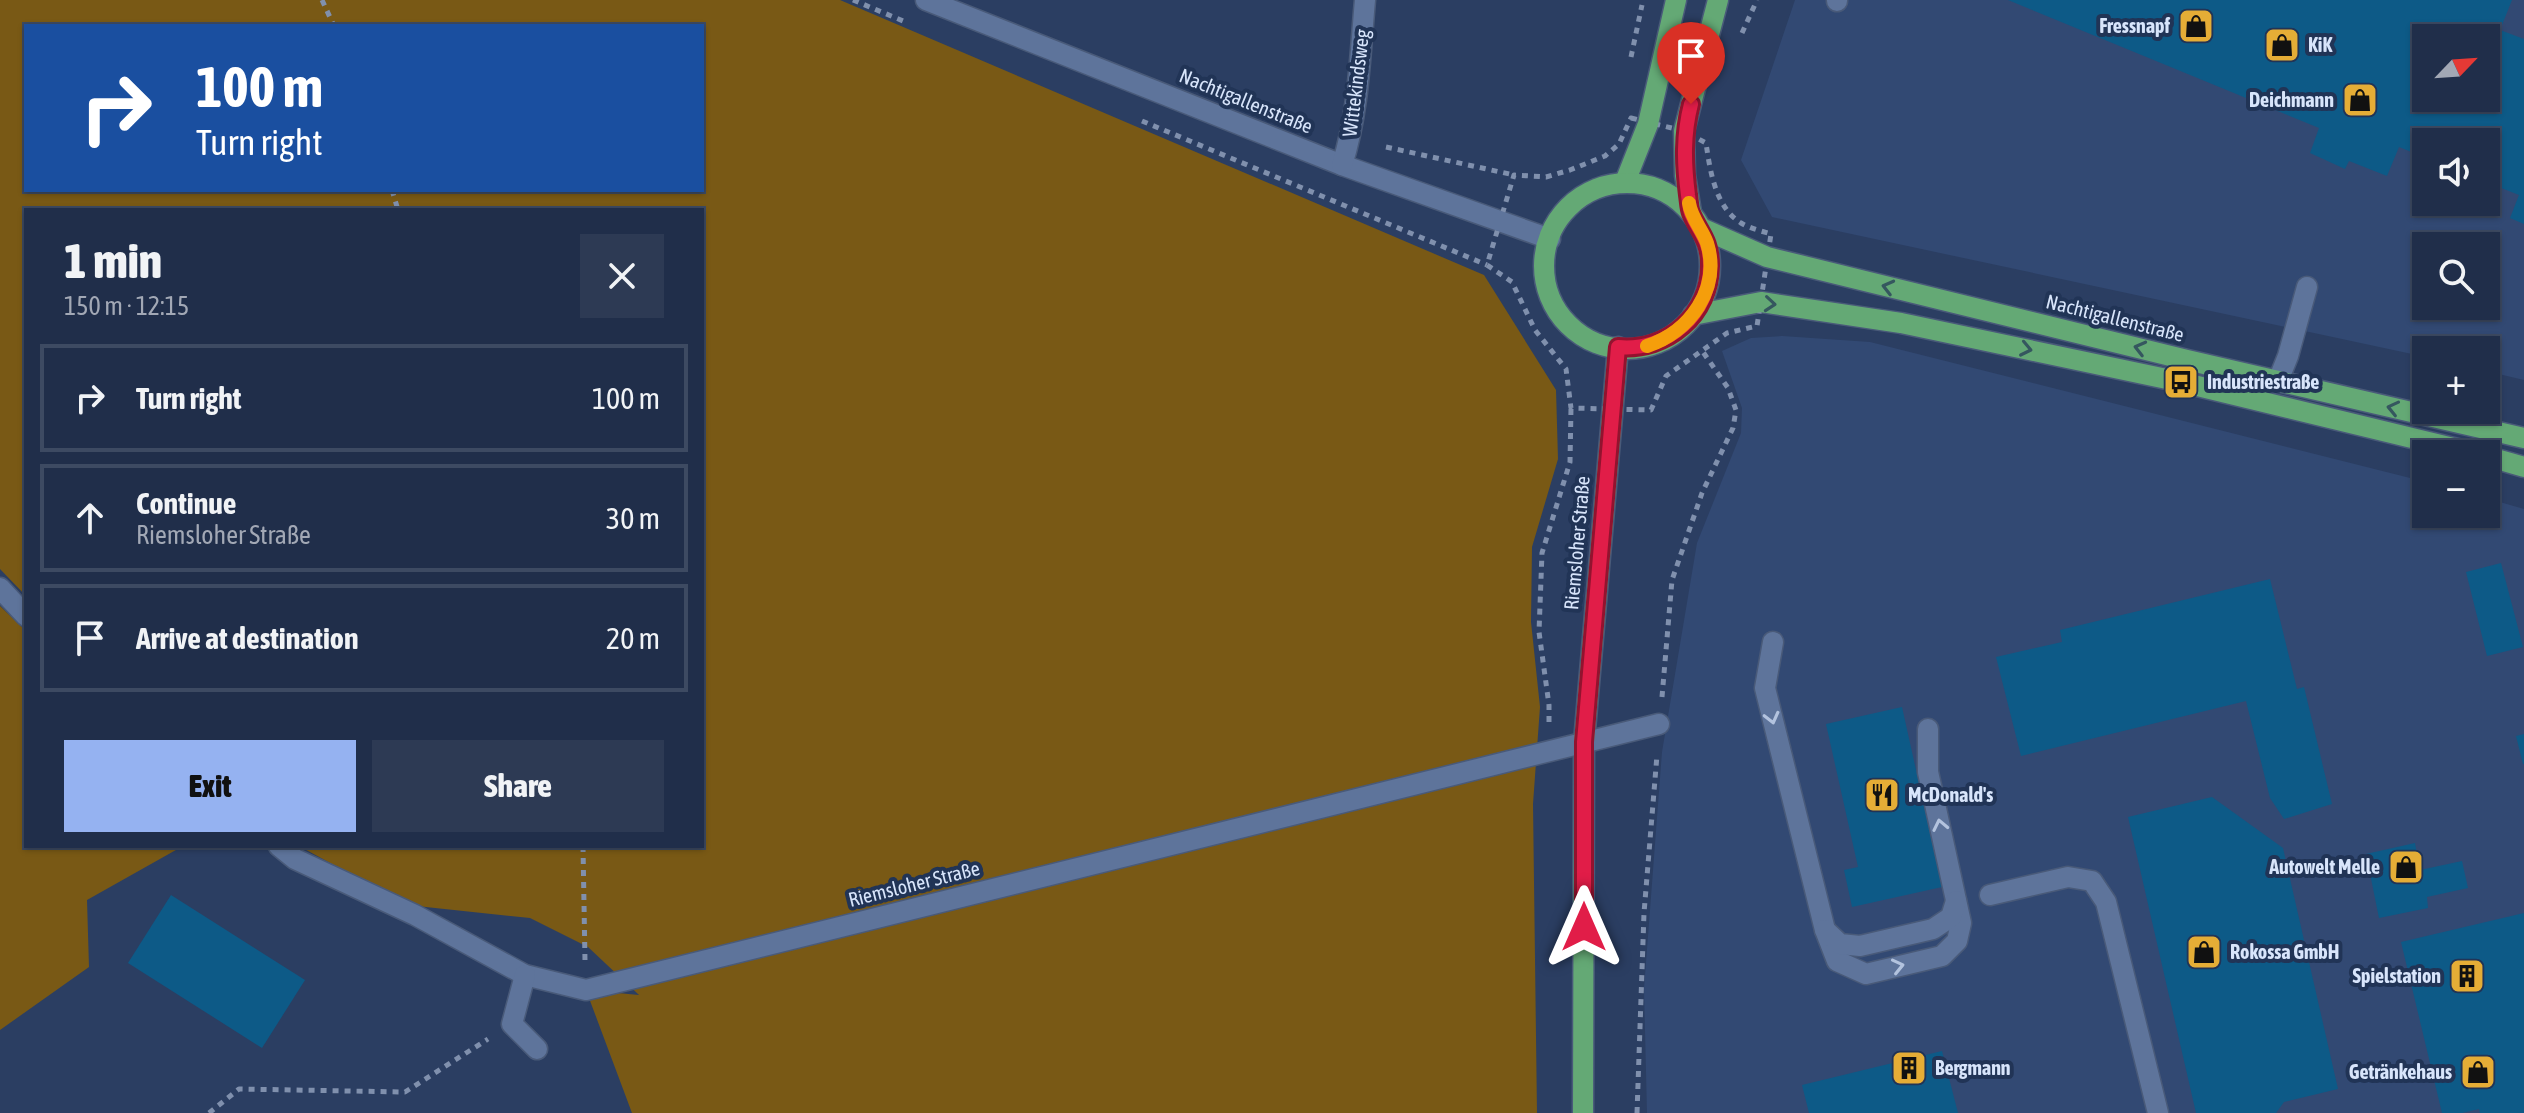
<!DOCTYPE html>
<meta charset="utf-8">
<style>
:root{--surface:#202e4a;--page:#2d3a54;--text:#f1f3f6;--muted:#a2a8b5;--line:#3d4a62;--accent:#95b2f1}
body{margin:0;font-family:"Asap Condensed",sans-serif;background:var(--page);color:var(--text);height:100vh;display:flex;flex-direction:column;font-size:30px;white-space:nowrap}
*{box-sizing:border-box;margin:0}
p{font-size:26px;color:var(--muted)}
.icon{flex:none;width:44px;height:44px;fill:none;stroke:currentColor;stroke-width:2;stroke-linecap:round;stroke-linejoin:round}
.map{position:relative;flex:1;overflow:hidden}
.panel{position:absolute;left:24px;top:208px;width:680px;height:640px;display:flex;flex-direction:column;background:var(--surface);border-radius:0px;box-shadow:0 2px 6px #0004,0 0 0 2px var(--line)}
.panel>*{flex:none}
.hud{position:absolute;left:24px;top:24px;width:680px;height:168px;border-radius:0px;box-shadow:0 2px 6px #0004,0 0 0 2px var(--line);background:#1a4fa0;color:#fff;overflow:hidden}
.needle{width:52px;rotate:65deg}
.buttons{position:absolute;left:2412px;top:24px;display:grid;gap:16px}
.buttons a{display:grid;place-items:center;width:88px;height:88px;border-radius:0px;background:var(--surface);box-shadow:0 2px 6px #0004,0 0 0 2px var(--line);font-size:40px}
.pin{position:absolute;display:grid;place-items:center;width:68px;height:68px;color:#fff;margin:-82px -34px;border-radius:50% 50% 50% 0;rotate:-45deg;box-shadow:0 0 8px #0007}
.pin .icon{rotate:45deg}
.me{position:absolute;width:88px;margin:-44px;rotate:0deg;stroke-linejoin:round;filter:drop-shadow(0 0 6px #0008)}
.turn{display:flex;align-items:center;gap:28px;height:168px;padding:0 40px;font-size:36px}
.turn .icon{width:104px;height:104px;stroke-width:2.5}
.turn b{display:block;font-size:56px;line-height:68px}
.round{display:grid;place-items:center;flex:none;width:84px;height:84px;border-radius:0px;background:var(--page)}
.head{display:flex;align-items:center;justify-content:space-between;height:136px;padding:0 40px}
h1{font-size:48px;font-weight:800;line-height:60px}
.button{display:flex;gap:16px;margin-top:auto;padding:16px 40px}
.button a{flex:1;height:92px;border-radius:0px;background:var(--accent);color:#111;font-size:32px;font-weight:800;line-height:92px;text-align:center}
.button a+a{background:var(--page);color:var(--text)}
ul{padding:0;list-style:none}
li{display:flex;align-items:center;gap:24px;height:108px;margin:0 16px 12px;padding:0 24px;border:4px solid var(--line);border-radius:0px}
li div{flex:1}
li b{display:block;font-size:30px}
li em{font-style:normal}
.map>svg:first-child{display:block}
</style>
<div class="map">
<svg width="2524" height="1113" viewBox="0 0 2524 1113">
<rect width="100%" height="100%" fill="#2b3e62"/>
<!-- built -->
<g fill="#324973" fill-rule="evenodd">
<path d="M1795 0H2524V380L2486 371V350H2426V357L1772 217 1741 160ZM2426 38H2486V98H2426ZM2426 142H2486V202H2426ZM2426 246H2486V306H2426Z"/>
<polygon points="1782,336 1870,342 2426,482 2426,514 2486,514 2486,498 2524,509 2524,1113 1647,1113 1644,989 1662,752 1697,543 1741,433 1742,408 1722,351 1751,338"/>
</g>
<!-- green -->
<g fill="#795915" fill-rule="evenodd">
<path d="M0 0H840L1484 275 1556 390 1558 459 1532 547 1531 622 1540 707 1533 804 1537 1113H632L586 990 639 995 588 947 530 918 407 905 299 846H702V210H26V596L0 569ZM26 26H702V190H26Z"/>
<polygon points="0,606 26,631 26,846 183,846 87,900 89,967 0,1030"/>
</g>
<!-- building -->
<g fill="#0d5a87" fill-rule="evenodd">
<path d="M2008 0H2512L2500 30 2524 39V224L2510 218 2519 195 2486 182V142H2426V158L2399 147 2387 176 2349 161 2345 169 2310 153 2319 128ZM2426 38H2486V98H2426Z"/>
<polygon points="2501,563 2523,647 2487,656 2466,572"/>
<polygon points="2270,579 2297,689 2304,687 2332,804 2284,819 2270,798 2246,701 2021,756 1996,657 2062,642 2060,630"/>
<polygon points="1902,707 1942,887 1852,907 1844,870 1858,867 1826,724"/>
<polygon points="2524,734 2524,764 2523,764 2516,736"/>
<polygon points="2212,797 2283,848 2338,1089 2284,1102 2276,1113 2196,1113 2128,817"/>
<polygon points="2415,843 2420,870 2462,861 2468,888 2427,897 2428,908 2379,918 2366,854"/>
<polygon points="171,895 305,980 262,1048 128,963"/>
<polygon points="2524,913 2524,1113 2480,1113 2479,1109 2462,1113 2442,1113 2401,942"/>
<polygon points="1942,1051 1958,1113 1809,1113 1802,1085"/>
</g>
<g fill="none" stroke-linecap="round" stroke-linejoin="round">
<defs>
<g id="minor">
<polyline points="926,0 1342,165 1550,239"/>
<polyline points="1837,1 1837,0"/>
<path d="M1342 165C1359 111 1360 55 1365 0"/>
<polyline points="2278,381 2288,356 2307,287"/>
<polyline points="0,588 26,616"/>
<polyline points="1773,642 1765,688 1825,930 1837,961 1866,974 1942,956 1957,941 1961,923 1928,772 1928,729"/>
<polyline points="279,846 295,859 415,915 525,975 586,990 1659,724"/>
<polyline points="1990,895 2068,877 2092,881 2106,902 2158,1113"/>
<polyline points="1825,930 1840,944 1860,946 1933,929 1951,917 1956,901"/>
<polyline points="525,975 512,1024 537,1049"/>
</g>
<g id="major">
<polyline points="1625,182 1648,124 1676,0"/>
<circle cx="1627" cy="266" r="83"/>
<polyline points="1691,212 1685,175 1684,131 1718,0"/>
<polyline points="1701,228 1767,257 2187,360 2524,438"/>
<polyline points="1693,315 1761,302 1901,323 2181,382 2478,454"/>
<polyline points="2486,456 2524,467"/>
<polyline points="1583,1113 1584,742 1618,347"/>
</g>
</defs>
<!-- minor casing -->
<use href="#minor" stroke="#495a79" stroke-width="23"/>
<!-- major casing -->
<use href="#major" stroke="#495a79" stroke-width="23"/>
<!-- path -->
<g stroke="#8090ad" stroke-width="5" stroke-dasharray="6 6" stroke-linecap="butt">
<polyline points="322,0 334,26"/>
<polyline points="853,0 908,23"/>
<polyline points="1742,33 1757,0"/>
<polyline points="1631,57 1642,5"/>
<path d="M1631 118 1684 131 1706 143C1710 170 1715 207 1741 223 1749 228 1761 231 1771 234L1757 326 1727 333 1666 376 1651 410 1571 408 1566 369 1535 330 1512 282 1487 265 1514 175 1546 177 1570 170 1605 156 1619 144Z"/>
<polyline points="1142,121 1487,265"/>
<polyline points="1386,147 1514,175"/>
<polyline points="392,190 398,210"/>
<polyline points="1662,697 1672,580 1702,493 1733,428 1736,410 1728,388 1703,352"/>
<polyline points="1549,722 1549,705 1539,632 1542,553 1570,462 1571,408"/>
<polyline points="583,846 585,961"/>
<polyline points="209,1113 239,1089 405,1092 488,1039"/>
<polyline points="1637,1113 1644,913 1657,755"/>
</g>
<!-- minor -->
<use href="#minor" stroke="#5e749b" stroke-width="20"/>
<!-- major -->
<use href="#major" stroke="#64a975" stroke-width="20"/>
</g>
<!-- one-way arrows -->
<defs><path id="oneway-chevron" d="M-2-3.5L2.5 0L-2 3.5" fill="none" stroke-width="1.6" stroke-linecap="round" stroke-linejoin="round" transform="scale(2)"/></defs>
<g stroke="#35575f">
<use href="#oneway-chevron" transform="translate(1888 287) rotate(-166)"/>
<use href="#oneway-chevron" transform="translate(1770 304) rotate(5)"/>
<use href="#oneway-chevron" transform="translate(2140 348) rotate(-166)"/>
<use href="#oneway-chevron" transform="translate(2026 349) rotate(12)"/>
<use href="#oneway-chevron" transform="translate(2393 408) rotate(-167)"/>
</g>
<g stroke="#b3c3de">
<use href="#oneway-chevron" transform="translate(1772 718) rotate(76)"/>
<use href="#oneway-chevron" transform="translate(1940 825) rotate(-102)"/>
<use href="#oneway-chevron" transform="translate(1898 966) rotate(-13)"/>
</g>
<g fill="none" stroke-linecap="round" stroke-linejoin="round">
<defs>
<path id="route" d="M1584 927V742L1618 347C1667 352 1711 314 1710 264 1710 240 1699 232 1691 213 1689 208 1689 201 1688 195 1684 164 1683 135 1691 104"/>
</defs>
<!-- route casing -->
<use href="#route" stroke="#92132f" stroke-width="20"/>
<!-- route -->
<use href="#route" stroke="#e11d48" stroke-width="14"/>
<!-- slow -->
<path stroke="#f59e0b" stroke-width="14" d="M1647 346C1690 332 1721 289 1707 243 1702 229 1691 218 1689 203"/>
</g>
<!-- icons -->
<defs>
<symbol id="shop-square" viewBox="-11 -11 22 22"><rect x="-9" y="-9" width="18" height="18" rx="4" fill="#e5ad36" stroke="#213456"/><path d="M-5-2.5h2.3a2.7 3.5 0 0 1 5.4 0H5L5.5 6h-11ZM-1.5-2.5h3a1.5 2.3 0 0 0-3 0Z" fill="#111"/></symbol>
<symbol id="bus-square" viewBox="-11 -11 22 22"><rect x="-9" y="-9" width="18" height="18" rx="4" fill="#e5ad36" stroke="#213456"/><path d="M-5-6H5V4H4V6H2V4H-2V6H-4V4H-5ZM-3.5-4V0h7V-4ZM-3.5 1.2v1.5H-2V1.2ZM2 1.2v1.5H3.5V1.2Z" fill="#111"/></symbol>
<symbol id="restaurant-square" viewBox="-11 -11 22 22"><rect x="-9" y="-9" width="18" height="18" rx="4" fill="#e5ad36" stroke="#213456"/><path d="M-5-6h1v4h1v-4h1v4h1v-4h1v5L-1.5 .5V6h-2V.5L-5-1ZM5-6V6H3V1.5H1.5Q1.5-4 5-6Z" fill="#111"/></symbol>
<symbol id="building-square" viewBox="-11 -11 22 22"><rect x="-9" y="-9" width="18" height="18" rx="4" fill="#e5ad36" stroke="#213456"/><path d="M-4-6H4V6H1V3H-1V6H-4ZM-2.5-4.3h1.7v1.8h-1.7ZM.8-4.3h1.7v1.8H.8ZM-2.5-1h1.7V.8h-1.7ZM.8-1h1.7V.8H.8Z" fill="#111"/></symbol>
</defs>
<g fill-rule="evenodd">
<use href="#shop-square" x="2176" y="6" width="40" height="40"/>
<use href="#shop-square" x="2262" y="25" width="40" height="40"/>
<use href="#shop-square" x="2340" y="80" width="40" height="40"/>
<use href="#bus-square" x="2161" y="362" width="40" height="40"/>
<use href="#restaurant-square" x="1862" y="775" width="40" height="40"/>
<use href="#shop-square" x="2386" y="847" width="40" height="40"/>
<use href="#shop-square" x="2184" y="932" width="40" height="40"/>
<use href="#building-square" x="2447" y="956" width="40" height="40"/>
<use href="#building-square" x="1889" y="1048" width="40" height="40"/>
<use href="#shop-square" x="2458" y="1052" width="40" height="40"/>
</g>
<g text-anchor="middle" stroke-width="8" stroke-linejoin="round" paint-order="stroke">
<!-- poi labels -->
<g font-size="20" font-weight="bold" fill="#d8e5fb" stroke="#213456" text-anchor="end">
<text x="2170" y="33">Fressnapf</text>
<text x="2308" y="52" text-anchor="start">KiK</text>
<text x="2334" y="107">Deichmann</text>
<text x="2207" y="389" text-anchor="start">Industriestraße</text>
<text x="1908" y="802" text-anchor="start">McDonald's</text>
<text x="2380" y="874">Autowelt Melle</text>
<text x="2230" y="959" text-anchor="start">Rokossa GmbH</text>
<text x="2441" y="983">Spielstation</text>
<text x="1935" y="1075" text-anchor="start">Bergmann</text>
<text x="2452" y="1079">Getränkehaus</text>
</g>
<!-- street labels -->
<g font-size="20" fill="#d8e5fb" stroke="#213456">
<text transform="translate(1356 83) rotate(-83)" y="7">Wittekindsweg</text>
<text transform="translate(1246 101) rotate(22)" y="7">Nachtigallenstraße</text>
<text transform="translate(2115 318) rotate(14)" y="7">Nachtigallenstraße</text>
<text transform="translate(1577 543) rotate(-85)" y="7">Riemsloher Straße</text>
<text transform="translate(914 884) rotate(-14)" y="7">Riemsloher Straße</text>
</g>
</g>
</svg>
<div class="buttons">
<a><svg class="needle" viewBox="-14 -14 28 28"><path d="M0-13l5 13h-10z" fill="#e53935"/><path d="M0 13l5-13h-10z" fill="#a2a8b5"/></svg></a>
<a><svg class="icon" aria-label="sound" viewBox="0 0 24 24"><path d="M4 9h4l5-4v14l-5-4H4zM17 9q2 3 0 6"/></svg></a>
<a><svg class="icon" aria-label="search" viewBox="0 0 24 24"><circle cx="10" cy="10" r="6"/><path d="M15 15l6 6"/></svg></a>
<a>+</a>
<a>−</a>
</div>
<div class="pin" style="left:1691px;top:104px;background:#d93025"><svg class="icon" aria-label="arrive" viewBox="0 0 24 24"><path d="M6 21V4h12l-3 4 3 4H6"/></svg></div>
<svg class="me" style="left:1584px;top:927px" viewBox="-20 -20 40 40"><path d="M0-17L14 15 0 8-14 15z" fill="#e11d48" stroke="#fff" stroke-width="4"/></svg>
<div class="hud">
<div class="turn"><svg class="icon" aria-label="right" viewBox="0 0 24 24"><path d="M7 20v-9h11M14 6l5 5-5 5"/></svg><div><b>100 m</b>Turn right</div></div>
</div>
<section class="panel">
<div class="head"><div><h1>1 min</h1><p>150 m · 12:15</p></div><a class="round"><svg class="icon" aria-label="close" viewBox="0 0 24 24"><path d="M6 6l12 12M18 6L6 18"/></svg></a></div>
<ul>
<li><svg class="icon" aria-label="right" viewBox="0 0 24 24"><path d="M7 20v-9h11M14 6l5 5-5 5"/></svg><div><b>Turn right</b></div><em>100 m</em></li>
<li><svg class="icon" aria-label="ahead" viewBox="0 0 24 24"><path d="M12 20V5M6 11l6-6 6 6"/></svg><div><b>Continue</b><p>Riemsloher Straße</p></div><em>30 m</em></li>
<li><svg class="icon" aria-label="arrive" viewBox="0 0 24 24"><path d="M6 21V4h12l-3 4 3 4H6"/></svg><div><b>Arrive at destination</b></div><em>20 m</em></li>
</ul>
<div class="button"><a>Exit</a><a>Share</a></div>
</section>
</div>
